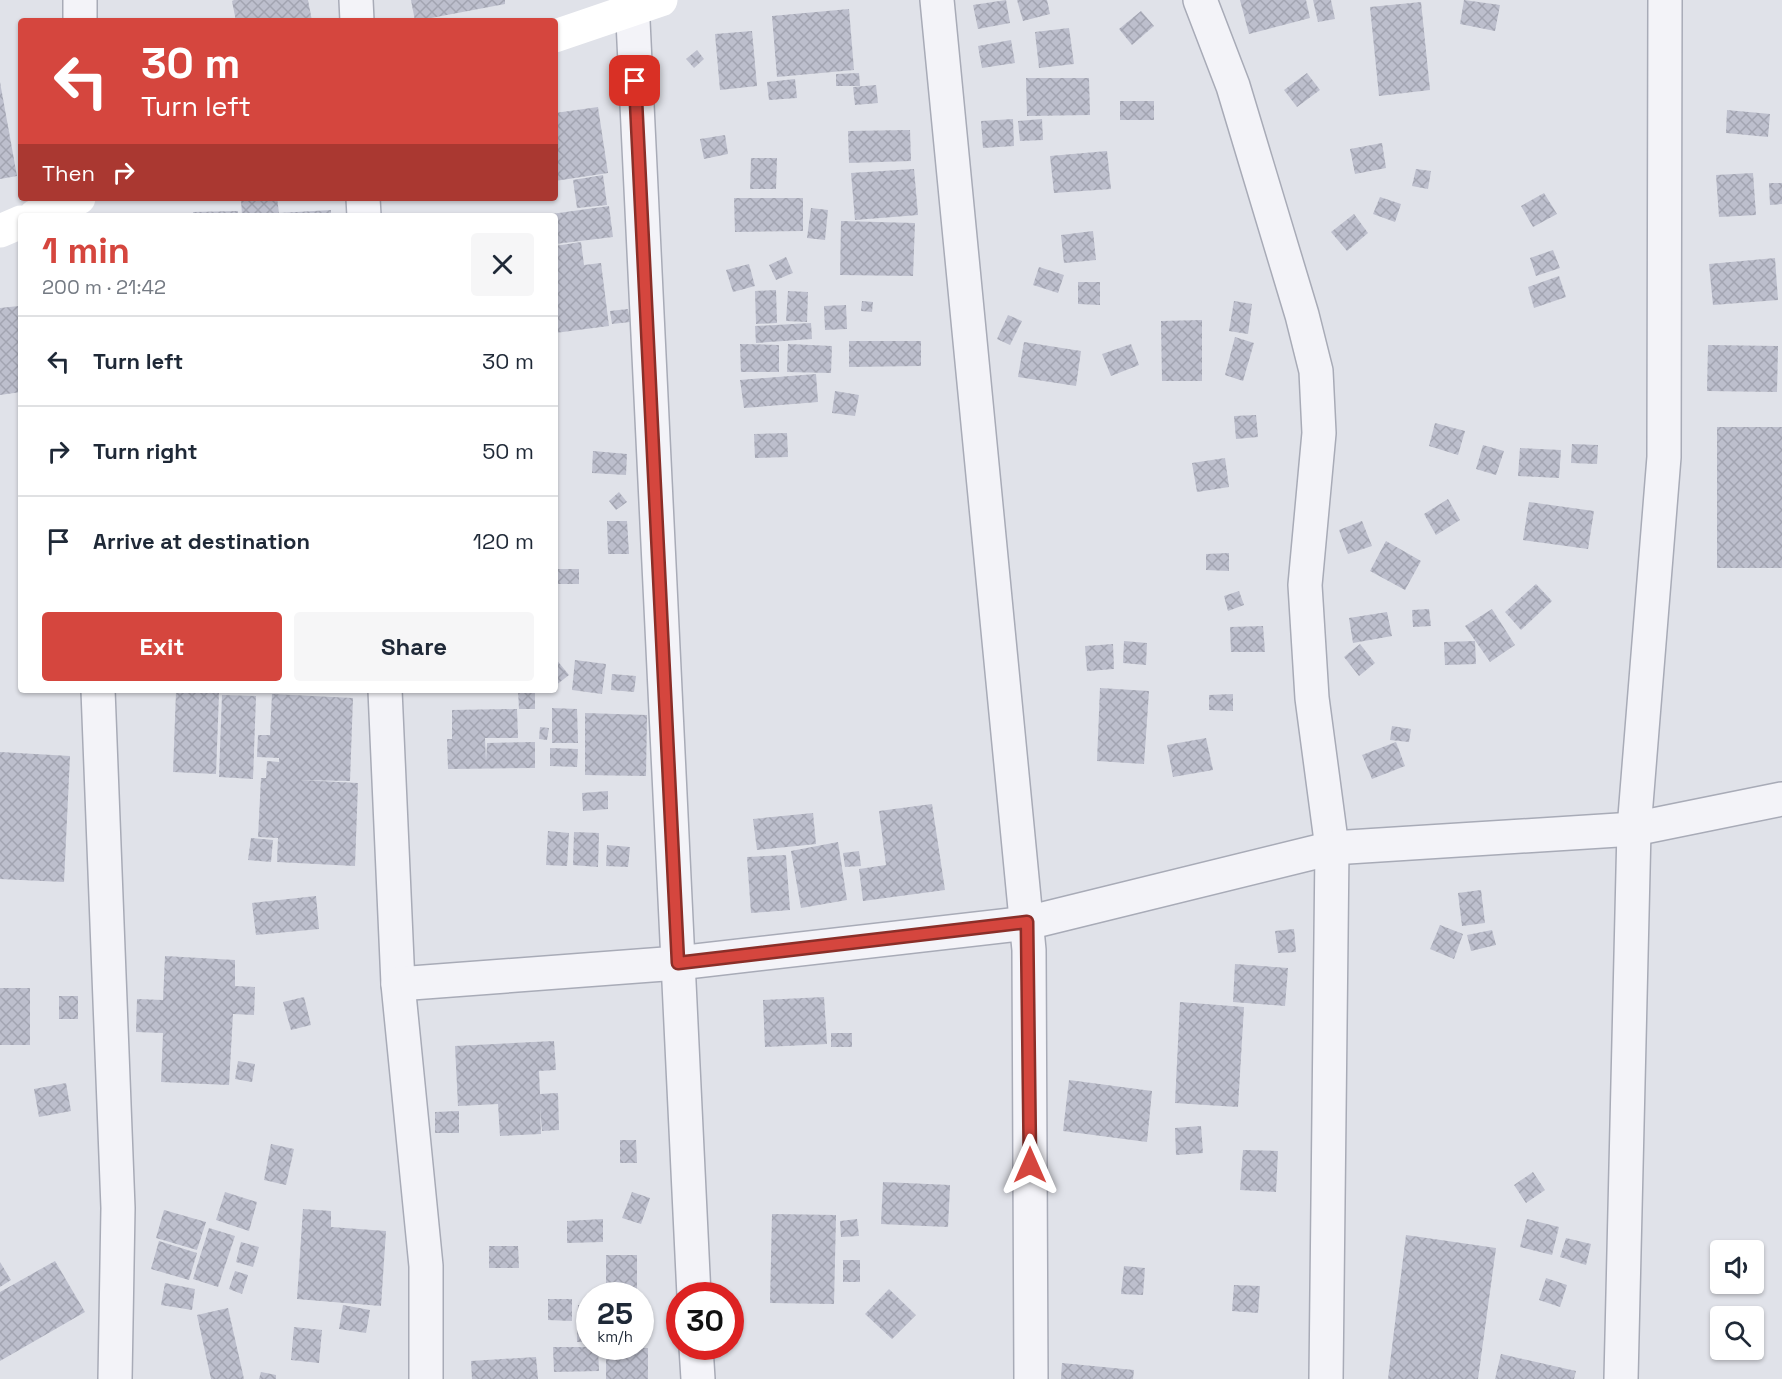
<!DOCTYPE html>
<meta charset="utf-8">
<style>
:root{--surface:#fff;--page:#f6f6f7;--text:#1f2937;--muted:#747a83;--line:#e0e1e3;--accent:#d5463e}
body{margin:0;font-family:"Space Grotesk",sans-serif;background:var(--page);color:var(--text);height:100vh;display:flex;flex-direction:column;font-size:22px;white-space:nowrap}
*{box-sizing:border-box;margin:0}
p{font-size:20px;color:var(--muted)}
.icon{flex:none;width:33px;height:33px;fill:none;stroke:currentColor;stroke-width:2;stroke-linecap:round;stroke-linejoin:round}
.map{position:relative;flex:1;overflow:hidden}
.side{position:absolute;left:18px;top:213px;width:540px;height:480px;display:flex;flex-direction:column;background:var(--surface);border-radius:6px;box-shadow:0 2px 4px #0004}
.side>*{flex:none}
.top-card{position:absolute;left:18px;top:18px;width:540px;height:183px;border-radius:6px;box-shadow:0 2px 4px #0004;background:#d5463e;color:#fff;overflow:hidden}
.buttons{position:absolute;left:1710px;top:1240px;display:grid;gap:12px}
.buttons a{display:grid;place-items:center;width:54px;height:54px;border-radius:6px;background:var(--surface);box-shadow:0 2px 4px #0004;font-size:30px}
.speed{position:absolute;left:576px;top:1282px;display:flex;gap:12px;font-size:30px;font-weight:700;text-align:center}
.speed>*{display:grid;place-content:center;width:78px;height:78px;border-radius:50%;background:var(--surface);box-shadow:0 2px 4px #0004;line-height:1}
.speed small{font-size:15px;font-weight:400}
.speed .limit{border:9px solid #d22;background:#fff;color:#111}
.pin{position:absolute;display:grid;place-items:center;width:51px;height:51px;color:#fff;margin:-26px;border-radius:12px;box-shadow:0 3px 9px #0006}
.me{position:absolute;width:66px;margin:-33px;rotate:0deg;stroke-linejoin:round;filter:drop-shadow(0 0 4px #0008)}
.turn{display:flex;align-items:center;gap:21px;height:126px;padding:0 24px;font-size:27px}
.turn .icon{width:78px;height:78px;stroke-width:2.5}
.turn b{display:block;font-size:42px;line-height:51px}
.then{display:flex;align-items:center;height:57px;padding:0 24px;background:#0003;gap:12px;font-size:22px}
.round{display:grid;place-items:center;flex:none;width:63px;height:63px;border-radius:6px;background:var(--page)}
.headline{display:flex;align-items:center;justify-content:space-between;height:102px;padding:0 24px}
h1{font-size:36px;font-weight:700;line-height:45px;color:var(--accent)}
.action{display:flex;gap:12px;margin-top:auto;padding:12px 24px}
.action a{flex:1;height:69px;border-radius:6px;background:var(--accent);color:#fff;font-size:24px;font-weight:700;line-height:69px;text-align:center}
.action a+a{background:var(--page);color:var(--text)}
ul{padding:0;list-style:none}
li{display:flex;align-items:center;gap:18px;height:90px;padding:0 24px;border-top:2px solid var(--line)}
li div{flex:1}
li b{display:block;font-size:22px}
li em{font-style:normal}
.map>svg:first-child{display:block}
</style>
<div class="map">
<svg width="1782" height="1379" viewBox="0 0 1782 1379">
<defs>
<pattern id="building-cross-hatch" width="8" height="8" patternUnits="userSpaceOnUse" patternTransform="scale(1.5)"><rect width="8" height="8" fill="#bdbfcd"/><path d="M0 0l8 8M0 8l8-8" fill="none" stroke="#a2a4b1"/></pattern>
</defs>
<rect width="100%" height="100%" fill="#e0e2e9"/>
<!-- building -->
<g fill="url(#building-cross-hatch)">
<polygon points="234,0 308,0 312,21 236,21 232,1"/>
<polygon points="411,0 505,0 505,4 415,21"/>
<polygon points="1006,0 1010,23 978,29 973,5"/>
<polygon points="1017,0 1047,0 1050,14 1023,21"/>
<polygon points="1240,0 1306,0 1310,18 1249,34"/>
<polygon points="1313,0 1331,0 1335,19 1318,22"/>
<polygon points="1464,0 1500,5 1495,31 1460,24"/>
<polygon points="1421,2 1430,90 1379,96 1370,7"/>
<polygon points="849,9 854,70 777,77 772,16"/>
<polygon points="1141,11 1154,26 1132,45 1119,29"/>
<polygon points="1069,28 1074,64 1039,68 1035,32"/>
<polygon points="752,31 757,86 720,90 715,34"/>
<polygon points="1011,40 1015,63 982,68 978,46"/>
<polygon points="697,50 704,59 694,68 686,59"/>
<polygon points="859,73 860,86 836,86 836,74"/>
<polygon points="1307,73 1320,90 1297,107 1284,90"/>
<polygon points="1026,78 1089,78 1090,115 1027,116"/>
<polygon points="795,79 797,98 769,100 767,82"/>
<polygon points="0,82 17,176 0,179"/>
<polygon points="876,85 878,103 855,105 853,87"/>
<rect x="1120" y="101" width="34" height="19"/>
<polygon points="598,107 608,173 555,181 555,113"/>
<polygon points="1727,110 1770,114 1768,137 1726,133"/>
<polygon points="1013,119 1014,146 983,148 981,121"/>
<polygon points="1042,119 1043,140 1020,141 1018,121"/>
<polygon points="910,130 911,161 849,163 848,131"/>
<polygon points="725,135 728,154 704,159 700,139"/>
<polygon points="1382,143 1386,168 1355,174 1350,149"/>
<polygon points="1107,151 1111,189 1054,193 1050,156"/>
<polygon points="751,158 777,158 776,189 750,189"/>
<polygon points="914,169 918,215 855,220 851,173"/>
<polygon points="1416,169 1431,171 1428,189 1412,186"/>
<polygon points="1753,173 1756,215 1719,217 1716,175"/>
<polygon points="603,175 607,205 577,208 573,180"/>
<polygon points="1769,183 1782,183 1782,204 1770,205"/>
<polygon points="1544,193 1557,214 1533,227 1521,206"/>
<polygon points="1380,197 1401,204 1395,222 1373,214"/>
<polygon points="277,198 279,213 331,210 331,216 242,216 241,199"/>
<polygon points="734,198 803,198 803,231 735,232"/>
<polygon points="609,206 613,237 555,244 555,216 537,216"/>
<polygon points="811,208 828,210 825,240 807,238"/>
<polygon points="238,211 238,216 193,216 193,212"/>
<polygon points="1354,214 1368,233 1347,251 1331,232"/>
<polygon points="841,221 915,223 913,276 840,275"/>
<polygon points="1093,231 1096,260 1064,263 1061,235"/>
<polygon points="581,242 584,265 601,263 609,326 555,333 555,246"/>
<polygon points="1553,250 1560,268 1536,276 1530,258"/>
<polygon points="786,257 793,273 776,280 769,265"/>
<polygon points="1775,258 1778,300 1713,305 1709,264"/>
<polygon points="749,264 755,286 733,292 726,270"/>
<polygon points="1039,267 1064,275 1058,293 1033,285"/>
<polygon points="1559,276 1566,297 1534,308 1528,287"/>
<polygon points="1078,282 1100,282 1100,305 1078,304"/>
<polygon points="776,290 777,323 756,324 755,291"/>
<polygon points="788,291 808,292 807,322 786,321"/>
<polygon points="862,301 873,302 872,312 861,311"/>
<polygon points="1234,301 1252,304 1248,334 1229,331"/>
<polygon points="846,305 847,329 825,330 824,306"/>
<polygon points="19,306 21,392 0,395 0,308"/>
<polygon points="628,309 630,322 612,324 610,311"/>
<polygon points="1008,315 1022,321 1010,345 997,339"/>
<polygon points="1202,320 1202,381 1162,381 1161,321"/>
<polygon points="811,323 812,339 756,343 755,326"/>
<polygon points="1235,337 1254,343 1243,381 1225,375"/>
<polygon points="849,341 921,341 921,366 849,367"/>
<polygon points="1024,342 1081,351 1076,386 1018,377"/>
<polygon points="740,344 779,345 779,372 741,372"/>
<polygon points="788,344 832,346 831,373 787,372"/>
<polygon points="1131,344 1139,365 1111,376 1102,354"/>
<polygon points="1708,345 1778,346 1777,392 1707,391"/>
<polygon points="816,374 818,402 744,408 740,380"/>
<polygon points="835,391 859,395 855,416 832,413"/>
<polygon points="1256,415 1258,437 1236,439 1234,416"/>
<polygon points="1435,423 1465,431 1458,455 1429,446"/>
<rect x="1717" y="427" width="65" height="141"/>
<polygon points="787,433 788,457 755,458 754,434"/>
<polygon points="1572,444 1598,445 1597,464 1571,463"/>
<polygon points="1483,445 1504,451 1496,475 1476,469"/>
<polygon points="1520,448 1561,450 1559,478 1518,476"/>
<polygon points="593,451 627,454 626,475 592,473"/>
<polygon points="1225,458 1229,487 1197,492 1192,463"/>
<polygon points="619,492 627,502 616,510 609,501"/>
<polygon points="1448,499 1460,520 1436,535 1424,514"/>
<polygon points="1529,502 1594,511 1588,549 1523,540"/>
<polygon points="607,521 627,521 629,554 608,554"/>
<polygon points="1362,521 1372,546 1348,554 1339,530"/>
<polygon points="1386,541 1421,561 1405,590 1370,571"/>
<polygon points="1229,553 1229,571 1206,570 1206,554"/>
<rect x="555" y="569" width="24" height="15"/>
<polygon points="1536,584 1552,601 1521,630 1505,612"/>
<polygon points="1239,591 1244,605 1228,611 1224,596"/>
<polygon points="1429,609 1431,626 1413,627 1412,610"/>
<polygon points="1492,609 1515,645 1490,662 1465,626"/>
<polygon points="1387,612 1392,636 1353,643 1349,618"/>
<polygon points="1263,626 1265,652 1231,652 1230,627"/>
<polygon points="1124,641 1147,643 1146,665 1123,663"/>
<polygon points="1475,641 1476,664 1445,665 1444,642"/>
<polygon points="1113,644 1114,669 1087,671 1085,646"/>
<polygon points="1360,644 1375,663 1359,676 1344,657"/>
<polygon points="555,658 569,675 555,686"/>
<polygon points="575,660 606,664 602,694 572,690"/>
<polygon points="612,674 636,676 634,692 611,690"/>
<polygon points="1100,688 1149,691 1144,764 1097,761"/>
<polygon points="518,690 535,690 535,709 519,709"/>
<polygon points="176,692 219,693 216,774 173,772"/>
<polygon points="272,694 353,698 350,781 299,780 358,783 355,866 277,862 278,838 258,837 261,778 266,778 267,761 279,762 279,758 257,757 258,735 270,735"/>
<polygon points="1233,694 1233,711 1209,710 1209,695"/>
<polygon points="222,695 256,696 253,779 219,777"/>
<polygon points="552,708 577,709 578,743 552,743"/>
<polygon points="517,709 518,738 485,738 486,762 487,743 535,742 535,768 448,769 447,739 452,739 452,710"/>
<polygon points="585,713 647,715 646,776 585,775"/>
<polygon points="1392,726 1411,729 1409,742 1390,740"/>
<polygon points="540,727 549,728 547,740 539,739"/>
<polygon points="1206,738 1213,770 1173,777 1167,745"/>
<polygon points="1396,742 1405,766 1372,779 1362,755"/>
<polygon points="550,748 578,749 577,767 550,766"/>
<polygon points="0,752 70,756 64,882 0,879"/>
<polygon points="608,791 608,809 583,811 582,793"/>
<polygon points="932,804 945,890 863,901 859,869 886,865 879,811"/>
<polygon points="813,813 816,844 757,850 753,819"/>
<polygon points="548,831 569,833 567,866 546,865"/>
<polygon points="574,832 599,833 598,867 573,865"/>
<polygon points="251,838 273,840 271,862 248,860"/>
<polygon points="838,842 847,900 801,908 791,851"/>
<polygon points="607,845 630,847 628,867 606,866"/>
<polygon points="859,851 861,866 845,867 843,853"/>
<polygon points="786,855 790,910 751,913 747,857"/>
<polygon points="1481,890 1485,923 1462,926 1458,893"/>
<polygon points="316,896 319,929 256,935 252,903"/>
<polygon points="1440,925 1463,934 1454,959 1430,949"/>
<polygon points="1294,929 1296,952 1278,953 1275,931"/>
<polygon points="1492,930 1496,945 1471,951 1467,935"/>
<polygon points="165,956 235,960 235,986 255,987 254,1015 233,1014 229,1085 161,1082 163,1033 136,1032 137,999 163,1000"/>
<polygon points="1235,964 1288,968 1285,1006 1233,1002"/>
<rect x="0" y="988" width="30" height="57"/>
<rect x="59" y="996" width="19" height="23"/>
<polygon points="304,997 311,1025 291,1030 283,1002"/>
<polygon points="824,997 827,1044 765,1047 763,1000"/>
<polygon points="1180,1002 1244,1007 1238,1107 1175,1103"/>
<rect x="831" y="1033" width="21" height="14"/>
<polygon points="554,1041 556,1070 539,1071 540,1094 558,1093 559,1130 542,1131 540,1108 541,1134 500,1136 498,1104 458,1106 455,1046"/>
<polygon points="238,1061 255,1064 252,1082 235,1079"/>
<polygon points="1069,1080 1152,1091 1147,1142 1063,1131"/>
<polygon points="66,1083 71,1111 39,1117 34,1089"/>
<polygon points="459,1111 459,1133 435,1133 435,1112"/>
<polygon points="1201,1126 1203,1153 1176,1155 1175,1128"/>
<polygon points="620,1140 636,1140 637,1163 620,1163"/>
<polygon points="271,1144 294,1149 286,1185 264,1180"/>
<polygon points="1243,1150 1278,1151 1276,1192 1240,1190"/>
<polygon points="1533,1172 1545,1190 1526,1203 1514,1185"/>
<polygon points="883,1182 950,1185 948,1227 881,1224"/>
<polygon points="225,1192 257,1202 249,1231 216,1220"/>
<polygon points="632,1192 650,1198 641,1224 622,1218"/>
<polygon points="303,1209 331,1211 331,1227 386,1231 381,1306 297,1299"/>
<polygon points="164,1210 206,1222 197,1250 156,1238"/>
<polygon points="772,1214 836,1215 834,1304 770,1303"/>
<polygon points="603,1219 603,1242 567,1243 567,1221"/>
<polygon points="857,1219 859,1236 841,1237 840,1221"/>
<polygon points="1527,1219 1559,1227 1552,1255 1520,1247"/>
<polygon points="209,1228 235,1236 218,1287 193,1279"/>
<polygon points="1406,1235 1496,1248 1478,1379 1388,1379"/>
<polygon points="1566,1238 1591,1244 1586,1265 1560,1257"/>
<polygon points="159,1241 197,1253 189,1280 151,1269"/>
<polygon points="241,1242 259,1247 253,1267 236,1262"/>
<polygon points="489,1246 518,1246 519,1268 489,1268"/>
<polygon points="606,1255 637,1255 637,1290 606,1291"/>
<rect x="843" y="1260" width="17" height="22"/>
<polygon points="55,1261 85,1312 0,1361 0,1292"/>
<polygon points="0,1262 11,1280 0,1287"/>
<polygon points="1124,1266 1145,1268 1143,1295 1121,1294"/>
<polygon points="235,1271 248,1275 242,1294 229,1289"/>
<polygon points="1546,1278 1567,1285 1560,1307 1539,1300"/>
<polygon points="165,1283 195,1289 192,1310 161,1305"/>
<polygon points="1234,1285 1260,1286 1258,1313 1232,1311"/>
<polygon points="889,1289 916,1315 892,1339 865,1314"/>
<polygon points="548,1299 572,1299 572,1321 548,1320"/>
<polygon points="343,1305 370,1310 366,1333 339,1329"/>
<polygon points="578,1305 590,1305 590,1342 577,1342"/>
<polygon points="640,1306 649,1306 647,1344 640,1344"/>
<polygon points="228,1308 244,1379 211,1379 197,1315"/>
<polygon points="294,1327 322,1330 319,1363 291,1360"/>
<polygon points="553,1347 598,1347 599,1371 554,1372"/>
<polygon points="606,1347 648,1348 648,1379 606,1379"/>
<polygon points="1501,1354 1576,1371 1574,1379 1495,1379"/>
<polygon points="536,1357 538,1379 472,1379 471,1361"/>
<polygon points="1062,1363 1134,1370 1133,1379 1061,1379"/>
<polygon points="261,1372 276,1375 276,1379 259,1379"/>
</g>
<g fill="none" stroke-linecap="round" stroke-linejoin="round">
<defs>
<g id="street">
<polyline points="356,0 357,21"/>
<polyline points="632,0 694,1296"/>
<polyline points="937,0 1029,950 1031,1379"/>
<polyline points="1200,0 1233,86 1302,315 1316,371 1319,433 1305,585 1312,698 1332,848 1326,1379"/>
<polyline points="80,21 80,0"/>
<polyline points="363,198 364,216"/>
<polyline points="98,690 118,1208 115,1379"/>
<polyline points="385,690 398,984 426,1266 426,1379"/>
<polyline points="398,984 678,963 1027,923 1332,848 1634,829 1782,799"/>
<polyline points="696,1347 698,1379"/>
<polyline points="1621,1379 1634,829 1664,457 1665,0"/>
</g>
</defs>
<!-- street casing -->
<use href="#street" stroke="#a8abb7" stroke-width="36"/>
<!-- street -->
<use href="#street" stroke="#f3f3f8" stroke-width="33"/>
<!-- secondary -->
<g stroke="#fff" stroke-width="33">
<polyline points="555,36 661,0"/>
<polyline points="35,216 79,198"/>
<polyline points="0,231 21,222"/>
</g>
</g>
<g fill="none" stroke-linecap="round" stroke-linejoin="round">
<defs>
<polyline id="route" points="635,81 678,963 1027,922 1030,1165"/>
</defs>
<!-- route casing -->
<use href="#route" stroke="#8a2e28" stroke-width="15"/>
<!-- route -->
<use href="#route" stroke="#d5463e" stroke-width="10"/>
</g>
</svg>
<div class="buttons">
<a><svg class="icon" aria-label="sound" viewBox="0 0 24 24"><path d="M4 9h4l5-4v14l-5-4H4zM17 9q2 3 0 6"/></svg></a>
<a><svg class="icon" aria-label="search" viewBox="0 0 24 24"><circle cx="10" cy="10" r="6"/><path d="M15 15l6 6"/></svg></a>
</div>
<div class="speed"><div>25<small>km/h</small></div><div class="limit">30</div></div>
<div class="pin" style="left:635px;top:81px;background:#d93025"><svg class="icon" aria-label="arrive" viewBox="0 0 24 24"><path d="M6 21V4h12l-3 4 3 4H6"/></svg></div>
<svg class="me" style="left:1030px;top:1165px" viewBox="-20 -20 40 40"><path d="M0-17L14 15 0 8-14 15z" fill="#d5463e" stroke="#fff" stroke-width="4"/></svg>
<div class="top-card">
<div class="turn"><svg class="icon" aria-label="left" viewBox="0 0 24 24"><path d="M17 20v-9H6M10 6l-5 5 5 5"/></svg><div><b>30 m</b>Turn left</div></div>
<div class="then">Then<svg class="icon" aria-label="right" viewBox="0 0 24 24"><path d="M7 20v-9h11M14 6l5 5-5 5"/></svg></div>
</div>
<section class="side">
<div class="headline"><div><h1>1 min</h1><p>200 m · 21:42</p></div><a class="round"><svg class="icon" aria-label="close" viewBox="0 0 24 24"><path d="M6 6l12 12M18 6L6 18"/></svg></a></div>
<ul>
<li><svg class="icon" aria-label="left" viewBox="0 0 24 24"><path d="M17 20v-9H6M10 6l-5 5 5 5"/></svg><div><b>Turn left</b></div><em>30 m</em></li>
<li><svg class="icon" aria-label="right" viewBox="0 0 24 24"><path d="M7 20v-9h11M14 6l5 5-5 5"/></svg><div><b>Turn right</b></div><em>50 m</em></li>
<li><svg class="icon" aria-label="arrive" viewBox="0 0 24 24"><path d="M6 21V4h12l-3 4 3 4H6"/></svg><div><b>Arrive at destination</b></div><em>120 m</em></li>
</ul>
<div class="action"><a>Exit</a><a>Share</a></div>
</section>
</div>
